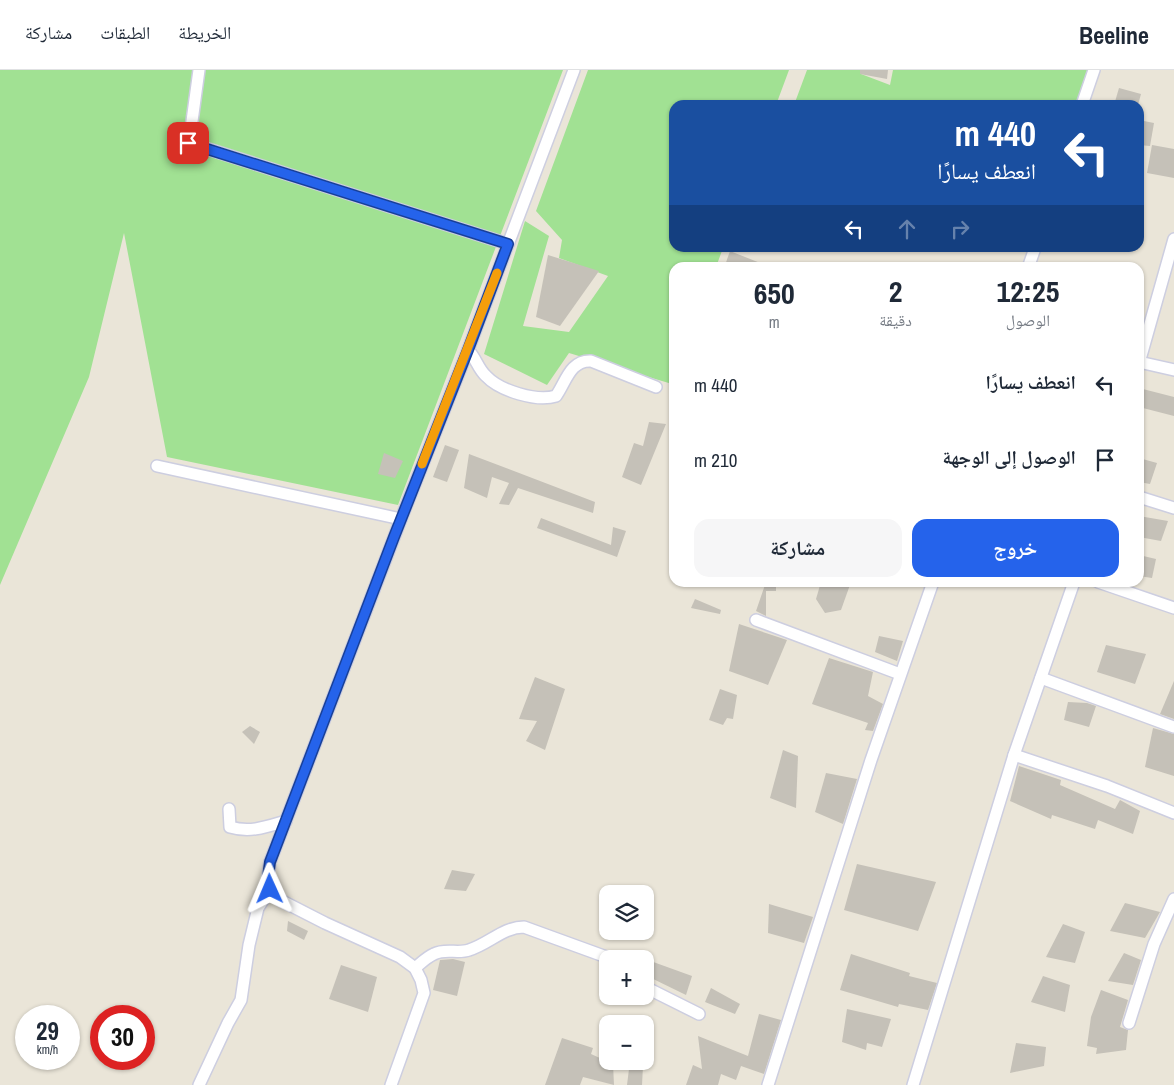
<!DOCTYPE html>
<html lang="ar">
<meta charset="utf-8">
<style>
:root{--surface:#fff;--page:#f6f6f7;--text:#1f2937;--muted:#747a83;--line:#e0e1e3;--accent:#2563eb}
body{margin:0;font-family:"Archivo Narrow","Noto Naskh Arabic",sans-serif;background:var(--page);color:var(--text);direction:rtl;height:100vh;display:flex;flex-direction:column;font-size:19px;white-space:nowrap}
*{box-sizing:border-box;margin:0}
p{font-size:16px;color:var(--muted)}
.icon{flex:none;width:28px;height:28px;fill:none;stroke:currentColor;stroke-width:2;stroke-linecap:round;stroke-linejoin:round}
.map{position:relative;flex:1;overflow:hidden;direction:ltr}
.drawer{position:absolute;left:669px;top:192px;width:475px;height:325px;display:flex;flex-direction:column;background:var(--surface);border-radius:15px;box-shadow:0 1px 4px #0004;direction:rtl}
.drawer>*{flex:none}
.hud{position:absolute;left:669px;top:30px;width:475px;height:152px;border-radius:15px;box-shadow:0 1px 4px #0004;direction:rtl;background:#1a4fa0;color:#fff;overflow:hidden}
.fabs{position:absolute;left:599px;top:815px;display:grid;gap:10px}
.fabs a{display:grid;place-items:center;width:55px;height:55px;border-radius:10px;background:var(--surface);box-shadow:0 1px 4px #0004;font-size:25px}
.speed{position:absolute;left:15px;top:935px;display:flex;gap:10px;font-size:25px;font-weight:700;text-align:center}
.speed>*{display:grid;place-content:center;width:65px;height:65px;border-radius:50%;background:var(--surface);box-shadow:0 1px 4px #0004;line-height:1}
.speed small{font-size:12px;font-weight:400}
.speed .limit{border:8px solid #d22;background:#fff;color:#111}
.pin{position:absolute;display:grid;place-items:center;width:42px;height:42px;color:#fff;margin:-21px;border-radius:10px;box-shadow:0 2px 8px #0006}
.me{position:absolute;width:55px;margin:-28px;rotate:359deg;stroke-linejoin:round;filter:drop-shadow(0 0 4px #0008)}
.turn{display:flex;align-items:center;gap:18px;height:105px;padding:0 25px;font-size:22px}
.turn .icon{width:65px;height:65px;stroke-width:2.5}
.turn b{display:block;font-size:35px;line-height:42px}
.lanes{display:flex;align-items:center;height:48px;padding:0 25px;background:#0003;justify-content:center;gap:25px;direction:ltr}
.lanes .off{opacity:.35}
.eta{display:flex;justify-content:space-evenly;align-items:center;height:85px;text-align:center}
.eta b{font-size:30px;font-weight:700;line-height:35px}
.primary-button{display:flex;gap:10px;margin-top:auto;padding:10px 25px}
.primary-button a{flex:1;height:58px;border-radius:15px;background:var(--accent);color:#fff;font-size:20px;font-weight:700;line-height:58px;text-align:center}
.primary-button a+a{background:var(--page);color:var(--text)}
ul{padding:0;list-style:none}
li{display:flex;align-items:center;gap:15px;height:75px;padding:0 25px}
li div{flex:1}
li b{display:block;font-size:19px}
li em{font-style:normal}
header{display:flex;align-items:center;gap:30px;box-sizing:border-box;height:70px;padding:0 25px;background:var(--surface);border-bottom:1px solid var(--line)}
header strong{font-size:24px}
nav{display:flex;gap:28px;margin-inline-start:auto;font-size:18px}
.map>svg:first-child{display:block}
</style>
<header>
<strong>Beeline</strong>
<nav><a>الخريطة</a><a>الطبقات</a><a>مشاركة</a></nav>
</header>
<div class="map">
<svg width="1174" height="1015" viewBox="0 0 1174 1015">
<rect width="100%" height="100%" fill="#eae5d8"/>
<!-- green -->
<g fill="#a1e193">
<polygon points="0,0 563,0 398,435 167,387 124,163 89,307 0,515"/>
<polygon points="588,0 789,0 776,35 674,35 674,178 723,178 716,197 674,198 674,310 672,314 569,283 547,315 484,284 525,151 549,166 523,256 569,262 608,206 559,188 562,170 536,141"/>
<polygon points="807,0 860,0 861,4 890,15 893,0 1089,0 1075,35 794,35"/>
</g>
<!-- building -->
<g fill="#c5c1b8">
<polygon points="860,0 888,0 887,9 860,4"/>
<polygon points="1119,18 1141,24 1138,35 1114,35"/>
<polygon points="1139,50 1154,53 1150,76 1139,75"/>
<polygon points="1152,75 1174,79 1174,108 1147,103"/>
<polygon points="730,181 770,197 770,198 724,198"/>
<polygon points="548,185 599,201 560,256 536,247"/>
<polygon points="1139,318 1174,327 1174,346 1139,337"/>
<polygon points="649,352 666,354 641,415 622,407 634,373 643,376"/>
<polygon points="445,375 459,380 447,412 433,407"/>
<polygon points="384,383 403,391 395,408 378,404"/>
<polygon points="469,384 595,432 593,443 518,418 509,435 499,434 509,413 492,407 487,428 464,418"/>
<polygon points="1139,388 1157,393 1150,414 1139,412"/>
<polygon points="1139,446 1168,451 1161,471 1139,467"/>
<polygon points="541,448 611,475 613,457 626,461 617,487 537,458"/>
<polygon points="1139,485 1156,489 1152,508 1139,506"/>
<polygon points="766,512 776,512 776,521 766,521 766,546 756,541"/>
<polygon points="821,512 851,512 841,540 825,543 816,529"/>
<polygon points="695,529 721,540 720,544 691,538"/>
<polygon points="739,554 787,570 768,615 729,601"/>
<polygon points="879,566 903,571 897,591 875,582"/>
<polygon points="1106,575 1146,584 1135,614 1097,602"/>
<polygon points="829,588 873,602 868,626 883,634 873,661 865,660 868,653 812,634"/>
<polygon points="535,607 565,619 545,680 526,671 537,651 519,649"/>
<polygon points="1174,611 1174,649 1160,644"/>
<polygon points="720,619 737,625 733,649 727,648 723,655 709,650"/>
<polygon points="1068,632 1087,633 1096,636 1089,657 1064,650"/>
<polygon points="250,656 260,662 254,674 242,662"/>
<polygon points="1153,658 1174,664 1174,706 1145,697"/>
<polygon points="783,680 798,686 796,738 770,728"/>
<polygon points="1019,696 1061,710 1060,715 1115,739 1120,730 1140,741 1133,764 1098,750 1095,759 1052,745 1051,749 1010,731"/>
<polygon points="826,703 857,709 843,754 815,742"/>
<polygon points="857,794 936,812 918,861 844,840"/>
<polygon points="452,800 475,804 466,821 444,819"/>
<polygon points="1125,833 1160,842 1145,868 1110,861"/>
<polygon points="769,834 813,847 804,873 768,863"/>
<polygon points="288,851 308,861 304,870 287,861"/>
<polygon points="1063,854 1085,862 1075,893 1046,887"/>
<polygon points="1124,883 1141,890 1133,915 1108,911"/>
<polygon points="851,884 910,903 909,906 937,913 928,940 899,934 898,937 840,920"/>
<polygon points="453,889 465,892 457,926 433,920 440,890"/>
<polygon points="645,889 692,906 686,925 645,905"/>
<polygon points="341,895 377,907 368,942 329,929"/>
<polygon points="1043,906 1070,915 1065,942 1031,932"/>
<polygon points="711,918 740,934 735,944 705,932"/>
<polygon points="1101,920 1128,930 1120,957 1128,960 1126,980 1096,984 1097,978 1087,976 1091,947"/>
<polygon points="847,939 891,949 882,977 867,973 866,980 842,972"/>
<polygon points="759,944 781,950 764,1004 741,996 736,1010 721,1004 718,1015 686,1015 693,995 702,999 698,966 748,986"/>
<polygon points="562,968 593,978 591,984 613,994 614,1015 583,1007 580,1015 545,1015"/>
<polygon points="1016,973 1046,977 1044,996 1010,1003"/>
<polygon points="630,991 643,996 642,1015 627,1015"/>
</g>
<g fill="none" stroke-linecap="round" stroke-linejoin="round">
<defs>
<g id="street">
<polyline points="199,0 189,73 508,174"/>
<polyline points="1082,35 1094,0"/>
<polyline points="1028,198 1035,178"/>
<path d="M468 280C476 288 478 299 486 306 500 321 537 332 556 326 566 312 570 290 591 291L656 317"/>
<polyline points="1139,292 1174,300"/>
<polyline points="1139,293 1174,169"/>
<polyline points="157,396 401,449"/>
<polyline points="1139,427 1174,438"/>
<polyline points="1098,512 1174,538"/>
<polyline points="756,550 900,604"/>
<polyline points="1041,608 1174,657"/>
<polyline points="1014,685 1107,716 1174,743"/>
<path d="M229 739 230 757C250 763 266 757 286 751"/>
<path d="M415 898C421 893 427 887 434 884 445 878 458 884 469 880 489 874 503 857 524 857L612 889"/>
<polyline points="645,917 699,944"/>
<polyline points="1129,953 1154,874 1174,829"/>
<polyline points="199,1015 228,953 241,930 249,875 258,838 270,819"/>
<polyline points="391,1015 424,923 421,910 415,898 400,887 325,853 280,830 270,819 268,807 270,792 401,449 468,280 574,0"/>
<polyline points="768,1015 871,690 933,512"/>
<polyline points="913,1015 1014,685 1074,512"/>
</g>
</defs>
<!-- street casing -->
<use href="#street" stroke="#cdcee0" stroke-width="14"/>
<!-- street -->
<use href="#street" stroke="#fff" stroke-width="11"/>
</g>
<g fill="none" stroke-linecap="round" stroke-linejoin="round">
<defs>
<polyline id="route" points="188,73 508,174 468,280 394,467 270,792 268,807 270,819"/>
</defs>
<!-- route casing -->
<use href="#route" stroke="#184099" stroke-width="12"/>
<!-- route -->
<use href="#route" stroke="#2563eb" stroke-width="9"/>
<!-- slow -->
<polyline stroke="#f59e0b" stroke-width="9" points="422,394 497,203"/>
</g>
</svg>
<div class="fabs">
<a><svg class="icon" aria-label="layers" viewBox="0 0 24 24"><path d="M12 4l9 5-9 5-9-5zM3 14l9 5 9-5"/></svg></a>
<a>+</a>
<a>−</a>
</div>
<div class="speed"><div>29<small>km/h</small></div><div class="limit">30</div></div>
<div class="pin" style="left:188px;top:73px;background:#d93025"><svg class="icon" aria-label="arrive" viewBox="0 0 24 24"><path d="M6 21V4h12l-3 4 3 4H6"/></svg></div>
<svg class="me" style="left:270px;top:819px" viewBox="-20 -20 40 40"><path d="M0-17L14 15 0 8-14 15z" fill="#2563eb" stroke="#fff" stroke-width="4"/></svg>
<div class="hud">
<div class="turn"><svg class="icon" aria-label="left" viewBox="0 0 24 24"><path d="M17 20v-9H6M10 6l-5 5 5 5"/></svg><div><b>440 m</b>انعطف يسارًا</div></div>
<div class="lanes"><svg class="icon" aria-label="left" viewBox="0 0 24 24"><path d="M17 20v-9H6M10 6l-5 5 5 5"/></svg><svg class="icon off" aria-label="ahead" viewBox="0 0 24 24"><path d="M12 20V5M6 11l6-6 6 6"/></svg><svg class="icon off" aria-label="right" viewBox="0 0 24 24"><path d="M7 20v-9h11M14 6l5 5-5 5"/></svg></div>
</div>
<section class="drawer">
<div class="eta">
<div><b>12:25</b><p>الوصول</p></div>
<div><b>2</b><p>دقيقة</p></div>
<div><b>650</b><p>m</p></div>
</div>
<ul>
<li><svg class="icon" aria-label="left" viewBox="0 0 24 24"><path d="M17 20v-9H6M10 6l-5 5 5 5"/></svg><div><b>انعطف يسارًا</b></div><em>440 m</em></li>
<li><svg class="icon" aria-label="arrive" viewBox="0 0 24 24"><path d="M6 21V4h12l-3 4 3 4H6"/></svg><div><b>الوصول إلى الوجهة</b></div><em>210 m</em></li>
</ul>
<div class="primary-button"><a>خروج</a><a>مشاركة</a></div>
</section>
</div>
